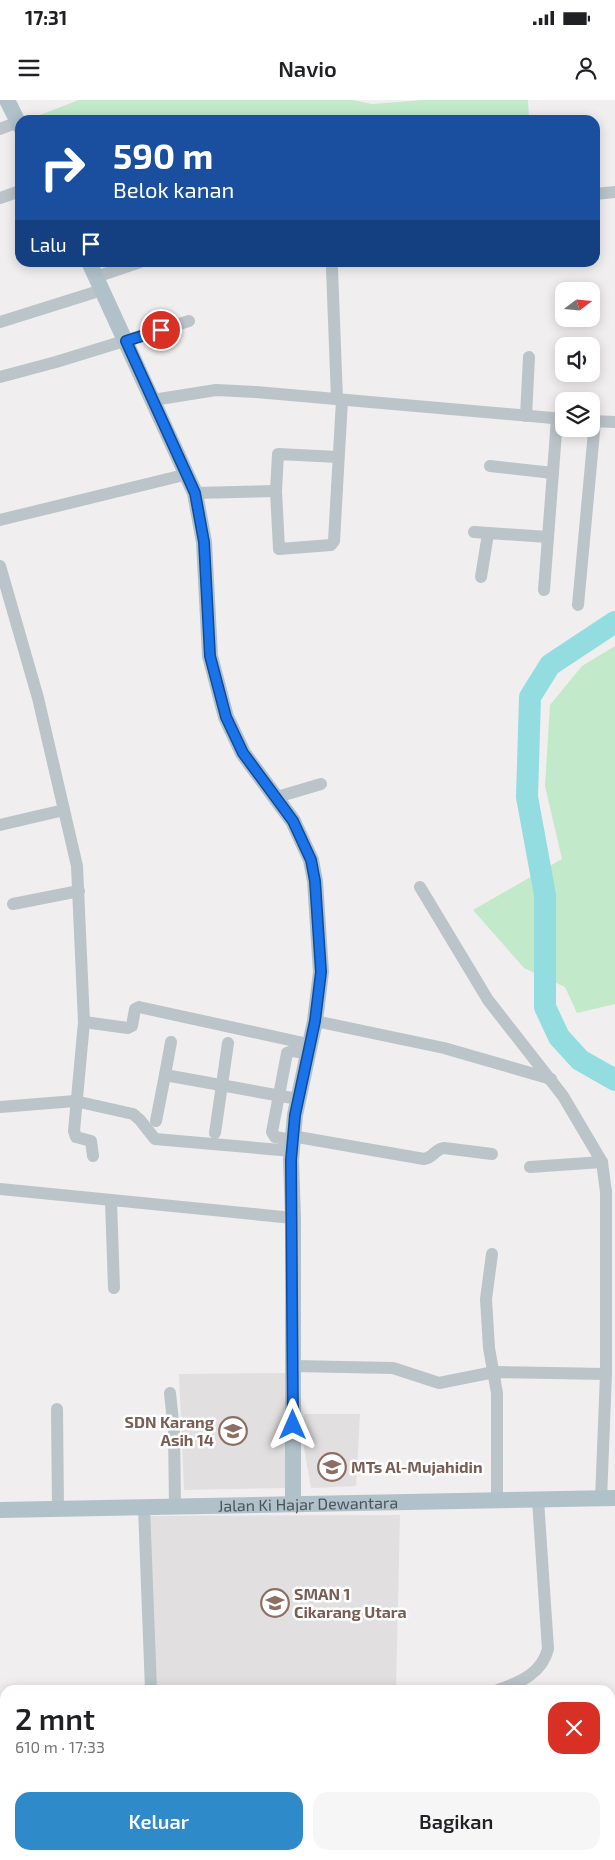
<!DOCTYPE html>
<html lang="id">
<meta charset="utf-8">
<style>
:root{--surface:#fff;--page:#f6f6f6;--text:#202124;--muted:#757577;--accent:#2f8ac9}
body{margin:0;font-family:"Exo 2",sans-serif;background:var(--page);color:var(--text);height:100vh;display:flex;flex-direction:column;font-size:19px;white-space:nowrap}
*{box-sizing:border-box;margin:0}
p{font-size:16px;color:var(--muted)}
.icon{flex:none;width:28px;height:28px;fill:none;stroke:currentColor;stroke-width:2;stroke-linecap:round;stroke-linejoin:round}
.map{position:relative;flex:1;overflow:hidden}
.side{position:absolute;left:0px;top:1585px;width:615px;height:175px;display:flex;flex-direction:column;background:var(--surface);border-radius:15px 15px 0 0;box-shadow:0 2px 12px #0003}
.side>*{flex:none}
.guide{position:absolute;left:15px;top:15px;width:585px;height:152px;border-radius:15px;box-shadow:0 2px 12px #0003;background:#1a4fa0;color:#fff;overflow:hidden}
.needle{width:32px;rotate:74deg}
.tools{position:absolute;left:555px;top:182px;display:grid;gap:10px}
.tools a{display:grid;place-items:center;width:45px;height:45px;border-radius:10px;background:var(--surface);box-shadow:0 2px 12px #0003;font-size:25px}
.pin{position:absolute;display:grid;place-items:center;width:42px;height:42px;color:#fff;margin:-21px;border:2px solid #fff;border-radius:50%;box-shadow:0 1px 5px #0007}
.me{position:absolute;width:55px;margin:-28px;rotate:0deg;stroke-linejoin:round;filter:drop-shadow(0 0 4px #0008)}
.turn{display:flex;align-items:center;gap:18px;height:105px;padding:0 15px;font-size:22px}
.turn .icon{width:65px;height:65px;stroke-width:2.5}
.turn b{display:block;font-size:35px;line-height:42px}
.then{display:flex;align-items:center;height:48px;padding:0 15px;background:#0003;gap:10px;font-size:19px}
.round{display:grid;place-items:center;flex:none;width:52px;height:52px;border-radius:15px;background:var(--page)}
.head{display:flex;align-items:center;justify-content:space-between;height:85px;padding:0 15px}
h1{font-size:30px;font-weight:600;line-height:38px}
.primary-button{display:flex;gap:10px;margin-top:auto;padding:10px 15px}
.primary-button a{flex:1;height:58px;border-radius:15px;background:var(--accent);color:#fff;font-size:20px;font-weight:600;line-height:58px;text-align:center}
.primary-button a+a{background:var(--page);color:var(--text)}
.status{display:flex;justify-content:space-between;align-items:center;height:35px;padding:0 25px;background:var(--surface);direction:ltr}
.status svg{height:14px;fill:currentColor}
header{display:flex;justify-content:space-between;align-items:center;height:65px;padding:0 15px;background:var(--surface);font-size:22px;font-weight:600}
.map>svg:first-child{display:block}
</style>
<div class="status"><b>17:31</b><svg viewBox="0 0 49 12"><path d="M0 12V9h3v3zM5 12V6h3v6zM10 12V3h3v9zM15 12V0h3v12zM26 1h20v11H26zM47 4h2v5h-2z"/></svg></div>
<header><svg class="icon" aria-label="menu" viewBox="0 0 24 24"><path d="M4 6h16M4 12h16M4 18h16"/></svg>Navio<svg class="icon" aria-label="person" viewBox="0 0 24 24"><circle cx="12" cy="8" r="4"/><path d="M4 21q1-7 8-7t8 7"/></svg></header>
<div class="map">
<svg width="615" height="1760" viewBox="0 0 615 1760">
<rect width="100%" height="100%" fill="#f0eeee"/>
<!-- education -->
<g fill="#e1dfdf">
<polygon points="285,1273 285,1388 184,1390 179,1274"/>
<polygon points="304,1314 360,1314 356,1386 311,1388 304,1348"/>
<polygon points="400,1415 396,1590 156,1590 147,1416"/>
</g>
<!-- green -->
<g fill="#c1e9ca">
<polygon points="79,0 353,0 372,4 424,0 528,0 529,20 135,20 133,16 117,20 33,20 32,18"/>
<polygon points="615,546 615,904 577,913 565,887 524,868 473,810 562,759 545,686 550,605 582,566"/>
<polygon points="0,1732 5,1732 5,1755 83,1755 83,1760 0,1760"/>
</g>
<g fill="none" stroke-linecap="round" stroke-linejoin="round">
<!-- river -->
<polyline stroke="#93dde1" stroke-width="22" points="615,522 550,565 530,597 527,697 545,795 545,907 559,937 580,960 615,980"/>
<!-- minor -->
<g stroke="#bbc4c9" stroke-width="12">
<polyline points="0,29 18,22"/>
<polyline points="595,94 615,92"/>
<polyline points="0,98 20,91"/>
<polyline points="332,169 337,299"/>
<polyline points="96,177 140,162"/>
<polyline points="0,222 102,190"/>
<polyline points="0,277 56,262 189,221"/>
<polyline points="153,300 216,290 256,292 564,319"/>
<polyline points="526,316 529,257"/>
<polyline points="591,321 615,322"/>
<polyline points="338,357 278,354 276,391 279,449 331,445 334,441 342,300"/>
<polyline points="490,366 553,373"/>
<polyline points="195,393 276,391"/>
<polyline points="0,420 188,374"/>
<polyline points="474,432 548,437"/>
<polyline points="0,466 38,598 77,766 84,922 74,1031 76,1037 91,1041 93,1056"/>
<polyline points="481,477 488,434"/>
<polyline points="544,490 557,319"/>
<polyline points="578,505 595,321"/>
<polyline points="277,697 321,684"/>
<polyline points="0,725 64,710"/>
<polyline points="420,787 488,900 563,996 602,1062 606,1092 606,1274 601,1399"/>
<polyline points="13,804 79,791"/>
<polyline points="315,921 444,948 551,979"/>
<polyline points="84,922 128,928 132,926 135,909 139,907 308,944"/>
<polyline points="165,975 171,942"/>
<polyline points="0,1007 75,1001 133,1014 140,1020 155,1039 292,1051"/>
<polyline points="156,1021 165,975 298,999"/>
<polyline points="215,1033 228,943"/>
<path d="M292 1036 424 1059C433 1058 435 1049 444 1048L492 1054"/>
<polyline points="292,1040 275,1037 272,1032 287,953 293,951 307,954"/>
<polyline points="530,1067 602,1062"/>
<polyline points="0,1089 293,1118"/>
<polyline points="111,1101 114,1188"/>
<polyline points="492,1154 486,1199 489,1248 497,1293 497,1400"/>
<polyline points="294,1266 393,1268 439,1283 494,1272 606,1274"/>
<polyline points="170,1293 174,1331 175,1406"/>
<polyline points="57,1309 58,1409"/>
<polyline points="144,1407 151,1590"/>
<path d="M498 1590C521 1582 542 1573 548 1549L538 1400"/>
<polyline points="0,1629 5,1629"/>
<polyline points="0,1673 5,1675"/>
<polyline points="197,1755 201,1760"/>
<polyline points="282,1755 282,1760"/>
</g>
<!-- major -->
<g stroke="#b1c1c9" stroke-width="16">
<polyline points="7,0 20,26"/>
<polyline points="89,162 195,393 204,442 210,556 226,617 243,653 293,721 311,760 315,781 321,872 315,921 295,1015 291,1060 293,1118 293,1404"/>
<path id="s1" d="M0 1410 615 1398"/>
</g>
</g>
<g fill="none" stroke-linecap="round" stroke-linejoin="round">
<defs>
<polyline id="route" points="161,230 126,241 195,393 204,442 210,556 226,617 243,653 293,721 311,760 315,781 321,872 315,921 295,1015 291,1060 293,1325"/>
</defs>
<!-- route casing -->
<use href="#route" stroke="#114b97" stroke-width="12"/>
<!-- route -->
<use href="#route" stroke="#1a73e8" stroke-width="9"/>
</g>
<!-- icons -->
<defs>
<symbol id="school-ring" viewBox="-11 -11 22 22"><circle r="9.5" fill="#fff" stroke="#8d6e63" stroke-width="1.5"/><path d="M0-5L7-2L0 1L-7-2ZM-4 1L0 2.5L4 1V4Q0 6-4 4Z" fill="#8d6e63"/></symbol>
</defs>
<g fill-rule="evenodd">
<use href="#school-ring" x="217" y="1315" width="32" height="32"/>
<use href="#school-ring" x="316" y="1351" width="32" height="32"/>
<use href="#school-ring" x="259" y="1487" width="32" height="32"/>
</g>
<g text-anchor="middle" stroke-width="5" stroke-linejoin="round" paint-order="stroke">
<!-- education labels -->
<g font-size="16" font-weight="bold" fill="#785e54" stroke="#fff" text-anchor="start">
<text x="214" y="1328" text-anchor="end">SDN Karang<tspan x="214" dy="18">Asih 14</tspan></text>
<text x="351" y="1373">MTs Al-Mujahidin</text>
<text x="294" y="1500">SMAN 1<tspan x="294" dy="18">Cikarang Utara</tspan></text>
</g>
<!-- street labels -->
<g font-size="16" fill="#485459" stroke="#fff">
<text dy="6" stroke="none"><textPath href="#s1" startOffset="308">Jalan Ki Hajar Dewantara</textPath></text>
</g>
</g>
</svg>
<div class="tools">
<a><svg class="needle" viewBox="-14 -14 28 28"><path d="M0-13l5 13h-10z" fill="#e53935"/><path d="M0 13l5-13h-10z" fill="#757577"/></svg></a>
<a><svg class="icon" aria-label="sound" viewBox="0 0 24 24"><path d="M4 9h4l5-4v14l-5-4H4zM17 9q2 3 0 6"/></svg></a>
<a><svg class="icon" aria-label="layers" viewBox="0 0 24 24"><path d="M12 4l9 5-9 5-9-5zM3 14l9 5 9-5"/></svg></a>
</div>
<div class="pin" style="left:161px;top:230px;background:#d93025"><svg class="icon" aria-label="arrive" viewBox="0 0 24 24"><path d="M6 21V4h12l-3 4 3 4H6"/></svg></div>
<svg class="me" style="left:293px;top:1325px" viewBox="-20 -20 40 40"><path d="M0-17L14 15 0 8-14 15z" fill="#1a73e8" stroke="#fff" stroke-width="4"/></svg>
<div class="guide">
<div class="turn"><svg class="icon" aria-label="right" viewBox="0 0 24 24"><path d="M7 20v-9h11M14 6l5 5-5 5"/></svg><div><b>590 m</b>Belok kanan</div></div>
<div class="then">Lalu<svg class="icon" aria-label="arrive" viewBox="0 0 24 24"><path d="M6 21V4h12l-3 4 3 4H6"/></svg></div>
</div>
<section class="side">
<div class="head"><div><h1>2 mnt</h1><p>610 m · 17:33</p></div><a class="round" style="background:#d93025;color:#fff"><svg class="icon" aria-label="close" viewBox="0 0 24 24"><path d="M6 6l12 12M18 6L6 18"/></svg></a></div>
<div class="primary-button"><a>Keluar</a><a>Bagikan</a></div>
</section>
</div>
